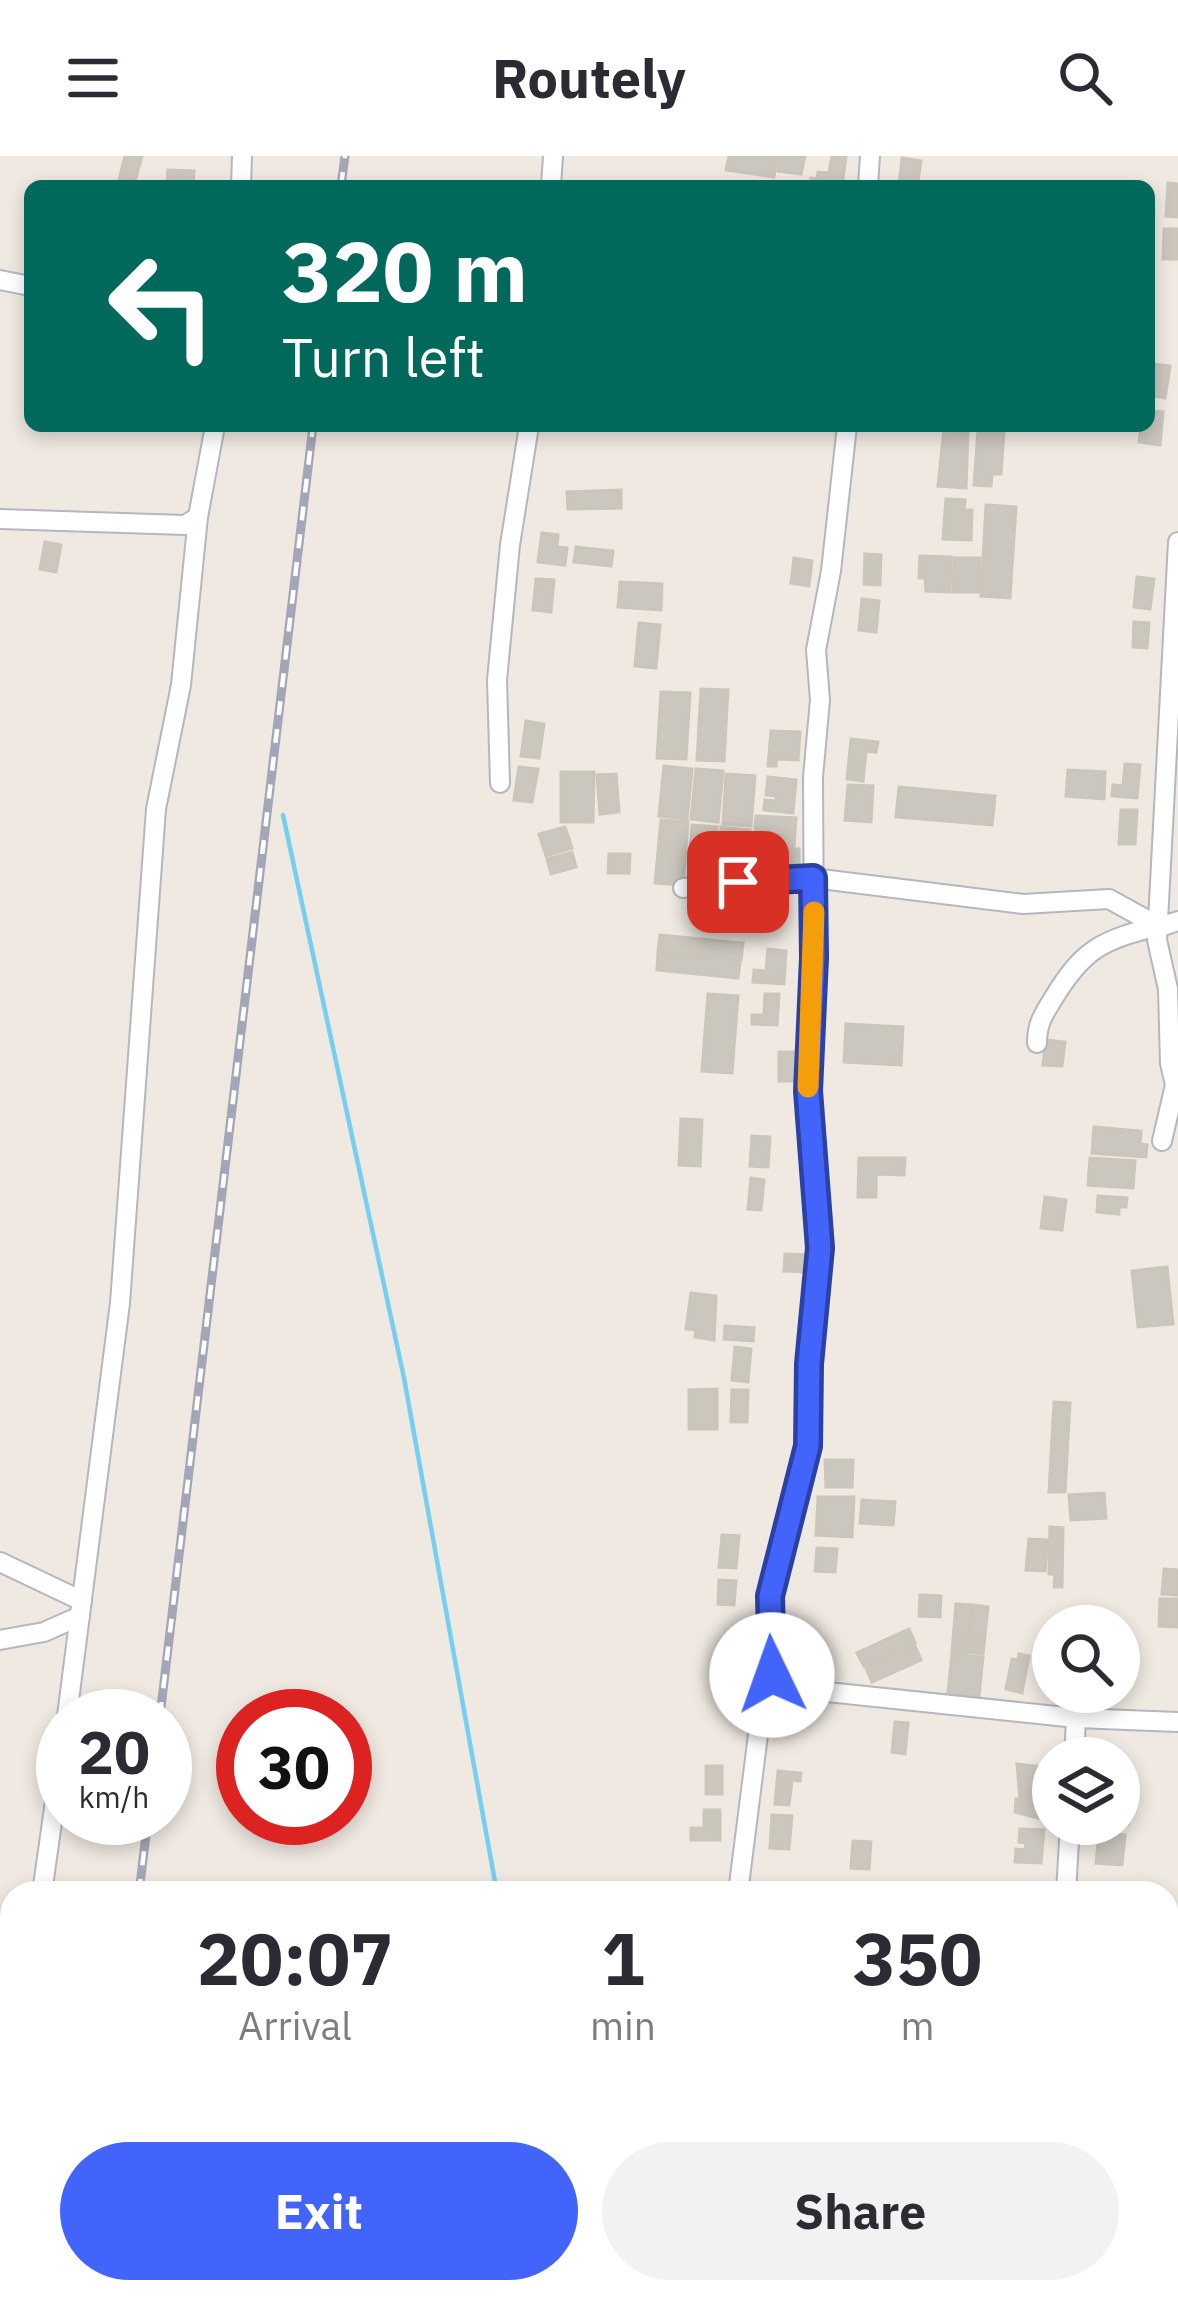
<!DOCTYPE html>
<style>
:root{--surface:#fff;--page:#f2f2f3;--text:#2b2b33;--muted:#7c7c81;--accent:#4264fb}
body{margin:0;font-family:"IBM Plex Sans",sans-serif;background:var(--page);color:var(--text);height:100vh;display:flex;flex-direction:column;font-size:45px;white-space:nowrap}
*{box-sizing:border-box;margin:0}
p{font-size:39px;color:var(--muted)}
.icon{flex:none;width:66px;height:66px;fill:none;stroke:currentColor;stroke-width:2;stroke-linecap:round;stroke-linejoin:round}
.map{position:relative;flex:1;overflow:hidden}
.side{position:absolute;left:0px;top:1725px;width:1179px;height:423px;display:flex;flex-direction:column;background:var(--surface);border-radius:36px 36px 0 0;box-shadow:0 6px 18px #0003}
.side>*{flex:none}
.guide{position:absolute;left:24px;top:24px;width:1131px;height:252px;border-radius:18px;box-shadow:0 6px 18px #0003;background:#00695c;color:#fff;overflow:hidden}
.buttons{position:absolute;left:1032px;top:1449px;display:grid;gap:24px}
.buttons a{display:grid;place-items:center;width:108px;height:108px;border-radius:50%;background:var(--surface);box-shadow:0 6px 18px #0003;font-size:60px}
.speed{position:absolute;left:36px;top:1533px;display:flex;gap:24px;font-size:60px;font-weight:700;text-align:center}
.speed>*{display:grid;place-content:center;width:156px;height:156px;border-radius:50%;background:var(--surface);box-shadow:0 6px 18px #0003;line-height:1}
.speed small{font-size:30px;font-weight:400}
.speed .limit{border:18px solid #d22;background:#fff;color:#111}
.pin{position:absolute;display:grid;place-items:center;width:102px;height:102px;color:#fff;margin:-51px;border-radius:24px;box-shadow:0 6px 18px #0006}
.me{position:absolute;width:132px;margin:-66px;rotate:357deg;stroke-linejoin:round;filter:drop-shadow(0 0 9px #0008)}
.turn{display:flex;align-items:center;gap:42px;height:252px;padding:0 60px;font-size:54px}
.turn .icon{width:156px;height:156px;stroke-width:2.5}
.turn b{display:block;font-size:84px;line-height:102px}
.eta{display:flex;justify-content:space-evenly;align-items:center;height:204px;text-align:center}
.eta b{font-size:72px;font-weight:700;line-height:84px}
.action{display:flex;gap:24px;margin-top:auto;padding:24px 60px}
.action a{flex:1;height:138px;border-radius:72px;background:var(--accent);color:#fff;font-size:48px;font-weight:700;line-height:138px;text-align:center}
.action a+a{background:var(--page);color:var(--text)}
header{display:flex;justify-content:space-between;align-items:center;height:156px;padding:0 60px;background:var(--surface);font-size:54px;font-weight:700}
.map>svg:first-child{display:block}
</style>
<header><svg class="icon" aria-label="menu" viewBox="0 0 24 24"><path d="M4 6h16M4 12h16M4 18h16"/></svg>Routely<svg class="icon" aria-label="search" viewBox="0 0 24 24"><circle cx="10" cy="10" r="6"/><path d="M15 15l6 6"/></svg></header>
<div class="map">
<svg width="1178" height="2146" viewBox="0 0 1178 2146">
<rect width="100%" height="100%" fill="#efe9e1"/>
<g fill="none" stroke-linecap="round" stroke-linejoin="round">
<!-- stream -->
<g stroke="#75cff0" stroke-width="4.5">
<polyline points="283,659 404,1222 497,1737"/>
<polyline points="465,2146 467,2136"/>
</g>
</g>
<!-- building -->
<g fill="#cbc7bf" stroke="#cbc5ba" stroke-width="3">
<polygon points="125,0 142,0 135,25 130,23 128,30 118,28"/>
<polygon points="729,0 777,0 774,21 726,14"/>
<polygon points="780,0 805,0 801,18 778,15"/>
<polygon points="832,0 846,0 842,30 810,30 811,22 817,23 818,16 829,17"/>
<polygon points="902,2 921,5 917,30 899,30"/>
<polygon points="168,14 194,15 193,30 167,30"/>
<polygon points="1168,27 1178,28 1178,61 1166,60"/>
<polygon points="1164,73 1178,73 1178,103 1163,103"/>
<polygon points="1154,208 1170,210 1165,242 1149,239"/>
<polygon points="1149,255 1163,256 1160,289 1139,286 1141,270 1149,270"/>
<polygon points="944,273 968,275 966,332 938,330"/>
<polygon points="978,274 1004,276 1001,318 992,318 991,330 974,329"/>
<polygon points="621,334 621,352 568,353 567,336"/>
<polygon points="946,343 965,344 964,354 972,354 971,384 943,383"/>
<polygon points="986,349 1016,351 1010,442 981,440"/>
<polygon points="542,377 558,379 557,391 567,392 565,409 538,406"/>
<polygon points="45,386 61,389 56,416 40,413"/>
<polygon points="576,391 613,395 611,410 574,406"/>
<polygon points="865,398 881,399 880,429 864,428"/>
<polygon points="920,400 951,401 950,436 926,435 925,422 919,422"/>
<polygon points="794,402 812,405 809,430 791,427"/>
<polygon points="954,402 980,402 979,436 953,436"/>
<polygon points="1137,421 1154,423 1150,453 1134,451"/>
<polygon points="536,423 554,424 551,456 533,454"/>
<polygon points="620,426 662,428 661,454 618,451"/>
<polygon points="862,443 879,445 876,476 859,474"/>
<polygon points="1134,466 1149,467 1147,492 1133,491"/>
<polygon points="639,467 660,469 656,512 635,510"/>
<polygon points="701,533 728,534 724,605 697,604"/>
<polygon points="661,536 690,537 686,603 657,602"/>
<polygon points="526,565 544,568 539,602 521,600"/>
<polygon points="771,575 800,576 798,604 777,603 776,610 768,610"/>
<polygon points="851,583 878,586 876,596 866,595 863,625 847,623"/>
<polygon points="1125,608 1140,609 1137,642 1112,640 1113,629 1123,630"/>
<polygon points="664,610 692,613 687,663 659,660"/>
<polygon points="519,611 538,613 532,646 514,644"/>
<polygon points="696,613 723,615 718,666 691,663"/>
<polygon points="1068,614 1105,616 1104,643 1066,640"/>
<polygon points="561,616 594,616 593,666 561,666"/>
<polygon points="616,618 619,656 600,658 597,619"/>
<polygon points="726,618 755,620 751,670 723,668"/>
<polygon points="768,621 796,624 793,657 764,654 765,644 776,645 776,640 766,639"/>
<polygon points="848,629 873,630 871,666 845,664"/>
<polygon points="899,631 995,640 992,669 896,661"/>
<polygon points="1121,654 1137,654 1135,688 1119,688"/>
<polygon points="756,660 796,662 794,691 754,689"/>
<polygon points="661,664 688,666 683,729 655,727"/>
<polygon points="692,669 717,671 714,726 688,724"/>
<polygon points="565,671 572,692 546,700 539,678"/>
<polygon points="721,671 750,674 746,720 717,717"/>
<polygon points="751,693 799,693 799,718 751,717"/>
<polygon points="572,696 576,711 551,718 547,703"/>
<polygon points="609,698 630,698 629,717 608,717"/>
<polygon points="660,779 743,787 741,804 658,796"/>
<polygon points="768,793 786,795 784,828 753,826 754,814 766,815"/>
<polygon points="658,798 740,806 738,822 657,814"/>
<polygon points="708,838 738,840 732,917 702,915"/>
<polygon points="765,838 779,838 777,869 752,868 752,859 764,859"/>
<polygon points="846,868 903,871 901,909 844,906"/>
<polygon points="1046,884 1065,886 1062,910 1043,909"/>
<rect x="779" y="896" width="20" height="29"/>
<polygon points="681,963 702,964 700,1010 679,1009"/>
<polygon points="1094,971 1141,975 1140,988 1147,989 1146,1001 1092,997"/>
<polygon points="752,980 770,981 768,1011 750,1010"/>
<polygon points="859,1002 905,1002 904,1019 876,1018 876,1041 858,1041"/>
<polygon points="1090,1002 1135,1005 1133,1032 1088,1029"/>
<polygon points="751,1022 764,1024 761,1054 748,1053"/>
<polygon points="1098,1040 1127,1042 1126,1051 1119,1051 1119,1058 1097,1056"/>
<polygon points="1045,1041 1066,1044 1062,1074 1041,1072"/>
<polygon points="785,1098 809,1099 808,1116 784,1115"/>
<polygon points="1167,1111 1173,1168 1138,1171 1132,1115"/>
<polygon points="691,1137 716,1140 714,1184 695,1181 696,1174 686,1173"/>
<polygon points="725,1170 754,1172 753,1185 724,1183"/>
<polygon points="735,1191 751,1193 748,1226 732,1224"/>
<polygon points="717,1233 717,1273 689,1273 689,1234"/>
<polygon points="732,1234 748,1234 747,1266 731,1266"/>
<polygon points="1054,1246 1070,1247 1065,1336 1049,1336"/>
<polygon points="825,1304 853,1304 852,1331 826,1331"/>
<polygon points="1104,1337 1106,1362 1071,1364 1069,1339"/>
<polygon points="818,1341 854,1341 852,1381 816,1379"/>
<polygon points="862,1344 895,1346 893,1369 860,1367"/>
<polygon points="1050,1371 1063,1372 1062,1431 1054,1431 1055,1418 1049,1418"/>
<polygon points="722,1379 739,1380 736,1412 719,1411"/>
<polygon points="1029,1383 1048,1384 1045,1415 1026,1414"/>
<polygon points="817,1392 837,1393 835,1416 815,1415"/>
<polygon points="1164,1413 1178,1414 1178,1439 1162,1438"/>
<polygon points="719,1424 736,1425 734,1449 718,1448"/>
<polygon points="920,1439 941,1440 940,1461 919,1460"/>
<polygon points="1160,1443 1178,1443 1178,1471 1159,1470"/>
<polygon points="956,1448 971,1449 967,1497 952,1496"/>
<polygon points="973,1449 988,1451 983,1498 968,1496"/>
<polygon points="909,1473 915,1487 864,1510 857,1497"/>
<polygon points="915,1490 921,1504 872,1526 866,1512"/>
<polygon points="952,1498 983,1501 979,1540 948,1536"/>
<polygon points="1019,1498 1029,1500 1022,1537 1006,1533 1012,1503 1018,1504"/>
<polygon points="895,1566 908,1567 905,1598 892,1596"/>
<polygon points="1017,1608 1053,1612 1053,1633 1045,1633 1045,1642 1050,1642 1050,1657 1038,1657 1038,1662 1015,1656 1016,1643 1020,1643"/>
<rect x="706" y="1610" width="16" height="28"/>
<polygon points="778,1615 801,1617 800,1625 792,1624 789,1649 775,1648"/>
<polygon points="1119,1632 1131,1633 1128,1668 1119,1667"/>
<polygon points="704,1654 720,1654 720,1684 691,1684 691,1672 704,1672"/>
<polygon points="772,1659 792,1660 789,1693 770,1692"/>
<polygon points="1020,1673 1044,1674 1041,1707 1015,1706 1016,1693 1025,1694 1026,1687 1019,1686"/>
<polygon points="1099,1676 1125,1679 1122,1709 1096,1707"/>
<polygon points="853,1685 871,1686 869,1713 851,1712"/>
</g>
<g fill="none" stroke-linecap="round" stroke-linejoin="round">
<defs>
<g id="street">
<polyline points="241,30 242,0"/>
<polyline points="551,30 553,0"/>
<polyline points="868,30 870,0"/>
<polyline points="0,124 30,130"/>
<polyline points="0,363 185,369 198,361"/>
<polyline points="500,627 497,524 510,389 529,270"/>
<polyline points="683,732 813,722 1023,748 1109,743 1160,771 1178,765"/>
<path d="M1037 887C1037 868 1043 859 1053 843 1083 793 1102 784 1158 770"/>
<polyline points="1162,985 1175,929 1170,907 1168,833 1157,784 1178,386"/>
<polyline points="0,1406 82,1445"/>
<polyline points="0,1484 44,1476 80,1460"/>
<polyline points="770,1530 1076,1562 1178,1566"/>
<polyline points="67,1560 120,1147 156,653 181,529 198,361 215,270"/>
<polyline points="1074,1602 1076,1562"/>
<polyline points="42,1737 63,1589"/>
<polyline points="738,1737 758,1579 770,1539 770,1440 808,1290 809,1208 815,1170 820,1061 808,935 814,802 813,621 820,544 816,494 831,415 847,270"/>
<polyline points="1066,1737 1070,1668"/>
<polyline points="0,2039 12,1942"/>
</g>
</defs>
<!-- street casing -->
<use href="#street" stroke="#b4b7c1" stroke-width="22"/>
<!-- street -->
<use href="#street" stroke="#fff" stroke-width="18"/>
<defs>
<g id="rail">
<polyline points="341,30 345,0"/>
<polyline points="160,1560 313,270"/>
<polyline points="139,1737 148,1662"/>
<polyline points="91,2146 92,2136"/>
</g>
</defs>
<!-- rail casing -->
<use href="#rail" stroke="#a3a6b8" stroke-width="9"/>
<!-- rail -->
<use href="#rail" stroke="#fff" stroke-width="4.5" stroke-dasharray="14" stroke-linecap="butt"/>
</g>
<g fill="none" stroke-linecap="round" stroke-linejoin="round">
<defs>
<polyline id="route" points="738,726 813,722 814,802 808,935 820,1092 809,1208 808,1290 770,1440 772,1519"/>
</defs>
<!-- route casing -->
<use href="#route" stroke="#2b41a3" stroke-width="30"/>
<!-- route -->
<use href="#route" stroke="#4264fb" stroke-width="21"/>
<!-- slow -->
<polyline stroke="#f59e0b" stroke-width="21" points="808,931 814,756"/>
</g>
</svg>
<div class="buttons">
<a><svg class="icon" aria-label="search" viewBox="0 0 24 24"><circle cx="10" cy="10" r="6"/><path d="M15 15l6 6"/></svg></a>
<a><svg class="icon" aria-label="layers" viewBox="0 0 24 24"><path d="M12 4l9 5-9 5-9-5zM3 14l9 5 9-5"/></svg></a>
</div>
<div class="speed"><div>20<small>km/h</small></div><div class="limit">30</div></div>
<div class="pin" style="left:738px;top:726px;background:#d93025"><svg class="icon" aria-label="arrive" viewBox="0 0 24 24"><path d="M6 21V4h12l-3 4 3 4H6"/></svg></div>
<svg class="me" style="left:772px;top:1519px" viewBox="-20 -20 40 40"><circle r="19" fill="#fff"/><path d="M0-13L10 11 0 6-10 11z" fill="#4264fb"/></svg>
<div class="guide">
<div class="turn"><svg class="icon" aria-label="left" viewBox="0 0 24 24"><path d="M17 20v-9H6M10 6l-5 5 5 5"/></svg><div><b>320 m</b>Turn left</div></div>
</div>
<section class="side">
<div class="eta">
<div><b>20:07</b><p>Arrival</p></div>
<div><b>1</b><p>min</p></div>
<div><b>350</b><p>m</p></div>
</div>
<div class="action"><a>Exit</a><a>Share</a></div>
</section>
</div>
